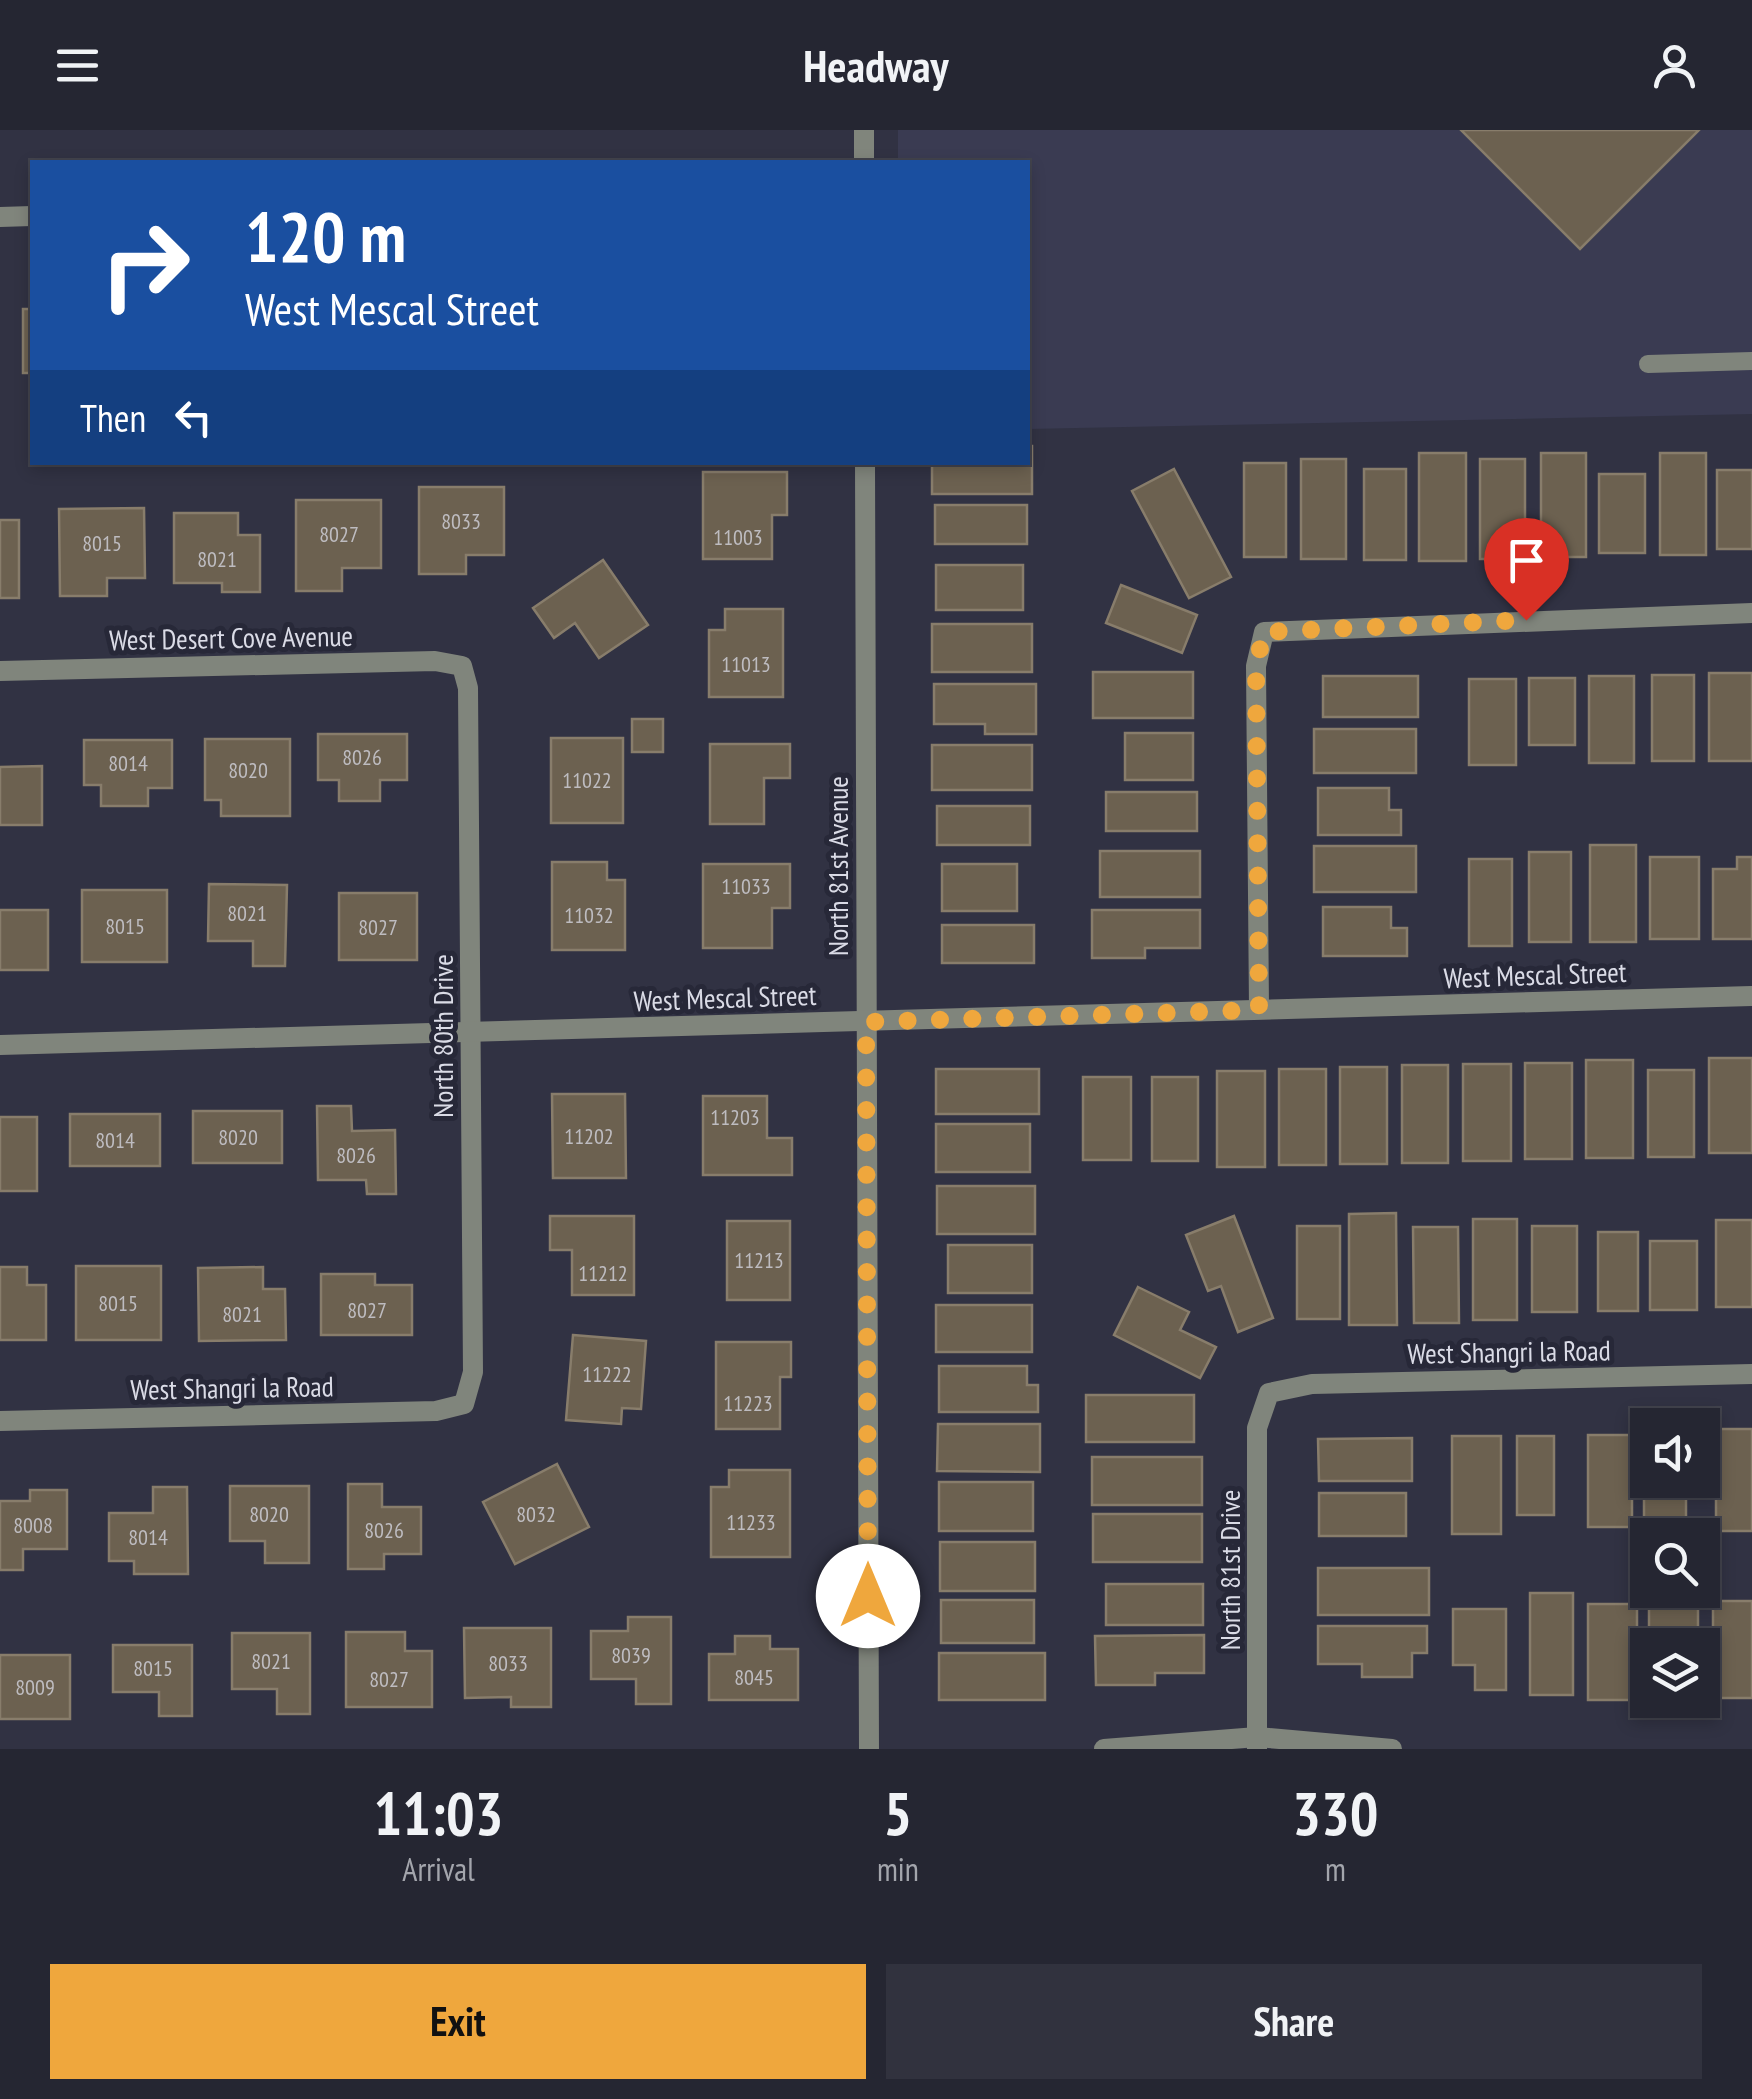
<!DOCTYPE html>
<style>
:root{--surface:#252632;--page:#31323e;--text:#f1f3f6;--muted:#a3a5ac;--line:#42434d;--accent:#efa73d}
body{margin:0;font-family:"PT Sans Narrow",sans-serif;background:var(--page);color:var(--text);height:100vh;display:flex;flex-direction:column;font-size:38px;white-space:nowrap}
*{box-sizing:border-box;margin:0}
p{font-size:32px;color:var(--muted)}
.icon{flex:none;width:55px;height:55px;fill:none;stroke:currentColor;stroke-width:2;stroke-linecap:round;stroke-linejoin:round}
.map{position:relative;height:1619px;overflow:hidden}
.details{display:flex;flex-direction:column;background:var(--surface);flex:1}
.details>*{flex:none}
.banner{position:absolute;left:30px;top:30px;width:1000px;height:305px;border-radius:0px;box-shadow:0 5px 15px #0003,0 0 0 2px var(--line);background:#1a4fa0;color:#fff;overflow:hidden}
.fabs{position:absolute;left:1630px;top:1278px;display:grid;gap:20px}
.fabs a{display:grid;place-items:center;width:90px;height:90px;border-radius:0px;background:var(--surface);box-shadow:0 5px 15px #0003,0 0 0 2px var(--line);font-size:50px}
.pin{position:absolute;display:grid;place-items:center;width:85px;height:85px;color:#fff;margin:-102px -42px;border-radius:50% 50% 50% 0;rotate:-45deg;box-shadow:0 0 10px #0007}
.pin .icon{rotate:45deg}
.me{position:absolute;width:110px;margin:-55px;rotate:0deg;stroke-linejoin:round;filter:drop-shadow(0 0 8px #0008)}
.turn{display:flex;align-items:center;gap:35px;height:210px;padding:0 50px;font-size:45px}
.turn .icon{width:130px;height:130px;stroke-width:2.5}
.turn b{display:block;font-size:70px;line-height:85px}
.then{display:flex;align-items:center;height:95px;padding:0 50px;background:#0003;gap:20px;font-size:38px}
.eta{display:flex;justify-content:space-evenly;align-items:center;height:170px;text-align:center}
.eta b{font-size:60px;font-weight:700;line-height:70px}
.action{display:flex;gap:20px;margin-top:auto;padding:20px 50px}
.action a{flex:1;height:115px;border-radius:0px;background:var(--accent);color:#111;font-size:40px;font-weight:700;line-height:115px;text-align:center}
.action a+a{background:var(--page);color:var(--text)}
header{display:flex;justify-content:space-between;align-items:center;height:130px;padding:0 50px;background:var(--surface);font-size:45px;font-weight:700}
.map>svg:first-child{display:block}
</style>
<header><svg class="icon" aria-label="menu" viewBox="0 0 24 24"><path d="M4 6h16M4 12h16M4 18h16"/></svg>Headway<svg class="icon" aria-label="person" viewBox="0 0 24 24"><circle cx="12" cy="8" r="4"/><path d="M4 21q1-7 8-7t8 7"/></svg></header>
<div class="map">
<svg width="1752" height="1619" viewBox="0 0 1752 1619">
<rect width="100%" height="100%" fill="#313243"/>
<!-- built -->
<polygon fill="#3a3b52" points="898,0 1752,0 1752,284 1028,299 1028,32 898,32"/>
<!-- building -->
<g fill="#6c6150" stroke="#887d6b" stroke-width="2.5">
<polygon points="1461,0 1699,0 1580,119"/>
<rect x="23" y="179" width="9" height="64"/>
<polygon points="1028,316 1032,316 1032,364 932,364 932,332 1028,332"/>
<rect x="1419" y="323" width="47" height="108"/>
<rect x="1541" y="323" width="45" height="104"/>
<rect x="1660" y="323" width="46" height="102"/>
<rect x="1301" y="329" width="45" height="100"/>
<rect x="1480" y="329" width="45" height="100"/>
<rect x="1244" y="333" width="42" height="94"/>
<polygon points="1174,339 1231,447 1189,468 1132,361"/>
<rect x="1364" y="339" width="42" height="91"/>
<rect x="1717" y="340" width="35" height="79"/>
<polygon points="703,342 787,342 787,385 772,385 772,429 703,429"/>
<rect x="1599" y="344" width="46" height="79"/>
<polygon points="419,357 504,357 504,425 466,425 466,444 419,444"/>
<polygon points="296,370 381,370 381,438 342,438 342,461 296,461"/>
<rect x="935" y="375" width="92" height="39"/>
<polygon points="144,378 145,448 107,448 107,466 60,466 59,379"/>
<polygon points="174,383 238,383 238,405 260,405 260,462 222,462 222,453 174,453"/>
<rect x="0" y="390" width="19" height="78"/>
<polygon points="603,430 648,495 599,528 575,493 554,508 533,478"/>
<rect x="936" y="435" width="87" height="45"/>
<polygon points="1121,455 1197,485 1182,523 1106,493"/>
<polygon points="725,479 783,479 783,567 709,567 709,500 725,500"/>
<rect x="932" y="494" width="100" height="48"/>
<rect x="1093" y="542" width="100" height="46"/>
<rect x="1709" y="543" width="43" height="88"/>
<rect x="1652" y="545" width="42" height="86"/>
<rect x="1323" y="546" width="95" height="41"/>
<rect x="1589" y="546" width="45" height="87"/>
<rect x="1529" y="548" width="46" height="67"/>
<rect x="1469" y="549" width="47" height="86"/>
<polygon points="934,554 1036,554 1036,604 985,604 985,594 934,594"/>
<rect x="632" y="589" width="31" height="33"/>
<rect x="1314" y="599" width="102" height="44"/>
<rect x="1125" y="603" width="68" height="47"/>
<polygon points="318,604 407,604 407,650 380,650 380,671 339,671 339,650 318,650"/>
<rect x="551" y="608" width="72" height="85"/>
<polygon points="205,609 290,609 290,686 221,686 221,670 205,670"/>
<polygon points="84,610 172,610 172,658 148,658 148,676 101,676 101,655 84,655"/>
<polygon points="710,614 790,614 790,648 764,648 764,694 710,694"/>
<rect x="932" y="615" width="100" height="45"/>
<polygon points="42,636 42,695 0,695 0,637"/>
<polygon points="1318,658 1389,658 1389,680 1401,680 1401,705 1318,705"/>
<rect x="1106" y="662" width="91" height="39"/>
<rect x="937" y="676" width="93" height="39"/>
<rect x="1590" y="715" width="46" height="97"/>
<rect x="1314" y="716" width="102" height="46"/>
<rect x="1100" y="721" width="100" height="46"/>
<rect x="1529" y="722" width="42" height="90"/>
<rect x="1650" y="727" width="49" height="82"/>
<polygon points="1737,727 1752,727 1752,809 1713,809 1713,739 1737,739"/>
<rect x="1469" y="729" width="43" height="87"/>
<polygon points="552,732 607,732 607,750 625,750 625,820 552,820"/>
<polygon points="703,734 790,734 790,778 772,778 772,818 703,818"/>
<rect x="942" y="734" width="75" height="47"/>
<polygon points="209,754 287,755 285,836 253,836 253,811 208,811"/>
<rect x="82" y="760" width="85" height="72"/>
<rect x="339" y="763" width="78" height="67"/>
<polygon points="1323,777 1391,777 1391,798 1407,798 1407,826 1323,826"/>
<rect x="0" y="780" width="48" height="60"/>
<polygon points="1092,780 1200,780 1200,818 1145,818 1145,828 1092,828"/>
<rect x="942" y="795" width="92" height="38"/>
<rect x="1709" y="928" width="43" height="95"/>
<rect x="1586" y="930" width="47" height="98"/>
<rect x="1525" y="933" width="47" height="96"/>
<rect x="1463" y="934" width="48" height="97"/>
<rect x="1402" y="935" width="46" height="98"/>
<rect x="1340" y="937" width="47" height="97"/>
<rect x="936" y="939" width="103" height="45"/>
<rect x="1279" y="939" width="47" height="96"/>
<rect x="1648" y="940" width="46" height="87"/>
<rect x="1217" y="941" width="48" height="96"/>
<rect x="1083" y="947" width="48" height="83"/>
<rect x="1152" y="947" width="46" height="84"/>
<polygon points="552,964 625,964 626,1048 553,1048"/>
<polygon points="703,966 767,966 767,1008 792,1008 792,1045 703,1045"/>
<polygon points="317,976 351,976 352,1001 395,1000 396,1064 367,1064 366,1050 318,1050"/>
<rect x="193" y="981" width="89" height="52"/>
<rect x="70" y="984" width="90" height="52"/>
<rect x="0" y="987" width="37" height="74"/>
<rect x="936" y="994" width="94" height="48"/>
<rect x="937" y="1056" width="98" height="48"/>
<polygon points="1396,1083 1397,1195 1349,1195 1349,1084"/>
<polygon points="550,1086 634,1086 634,1165 572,1165 572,1120 550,1120"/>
<polygon points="1234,1086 1273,1188 1238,1202 1221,1156 1208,1161 1186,1105"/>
<rect x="1473" y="1089" width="44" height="101"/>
<rect x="1716" y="1090" width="36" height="87"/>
<rect x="727" y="1091" width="63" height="79"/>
<rect x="1297" y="1096" width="43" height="93"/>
<rect x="1532" y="1096" width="45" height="86"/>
<polygon points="1413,1097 1458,1097 1459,1193 1414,1193"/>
<rect x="1598" y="1102" width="40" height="79"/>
<rect x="1650" y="1111" width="47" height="69"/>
<rect x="948" y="1115" width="84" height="48"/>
<rect x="76" y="1136" width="85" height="74"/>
<polygon points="0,1137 27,1137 27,1155 46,1155 46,1210 0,1210"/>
<polygon points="263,1137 263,1159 285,1159 286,1210 199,1211 198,1138"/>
<polygon points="321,1144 375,1144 375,1155 412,1155 412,1205 321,1205"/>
<polygon points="1138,1157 1189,1182 1180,1200 1216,1217 1200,1248 1114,1205"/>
<rect x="936" y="1175" width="96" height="47"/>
<polygon points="573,1205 646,1211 641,1279 622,1278 621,1294 566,1290"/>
<polygon points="716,1212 791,1212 791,1247 780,1247 780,1299 716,1299"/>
<polygon points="939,1236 1027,1236 1027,1255 1038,1255 1038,1282 939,1282"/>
<rect x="1086" y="1265" width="108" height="47"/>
<polygon points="938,1294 1040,1294 1040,1342 937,1341"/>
<rect x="1716" y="1299" width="36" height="102"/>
<polygon points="1644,1303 1648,1303 1648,1350 1686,1350 1686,1405 1648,1405 1644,1412"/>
<rect x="1588" y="1305" width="44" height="92"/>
<rect x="1452" y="1306" width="49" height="98"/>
<rect x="1517" y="1306" width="37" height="79"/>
<polygon points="1412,1308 1412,1351 1319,1351 1318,1309"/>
<rect x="1092" y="1327" width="110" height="48"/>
<polygon points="557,1334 589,1397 515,1434 483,1372"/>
<polygon points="729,1340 790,1340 790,1427 711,1427 711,1357 729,1357"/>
<rect x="939" y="1352" width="94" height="49"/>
<polygon points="348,1354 382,1354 382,1377 421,1377 421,1424 384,1424 384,1439 348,1439"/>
<polygon points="230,1356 309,1356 309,1433 265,1433 265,1411 230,1411"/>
<polygon points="153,1357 187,1357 188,1444 134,1444 134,1431 109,1431 109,1383 153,1383"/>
<polygon points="30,1360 67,1360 67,1419 23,1419 23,1440 0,1440 0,1371 30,1371"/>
<rect x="1319" y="1363" width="87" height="43"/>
<rect x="1093" y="1384" width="109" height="48"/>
<rect x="940" y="1412" width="95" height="49"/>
<rect x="1318" y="1438" width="111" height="47"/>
<rect x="1106" y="1454" width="97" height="41"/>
<rect x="1530" y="1463" width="43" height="102"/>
<rect x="941" y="1470" width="93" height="43"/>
<rect x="1713" y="1471" width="39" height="97"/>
<rect x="1649" y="1473" width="49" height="42"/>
<rect x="1588" y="1474" width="49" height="96"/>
<polygon points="1453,1479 1506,1479 1506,1560 1475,1560 1475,1535 1453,1535"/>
<polygon points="628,1487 671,1487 671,1574 636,1574 636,1549 591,1549 591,1501 628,1501"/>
<polygon points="1318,1496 1427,1496 1427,1523 1412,1523 1412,1547 1362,1547 1362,1534 1318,1534"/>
<polygon points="464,1498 551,1498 551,1577 511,1577 511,1567 465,1568"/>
<polygon points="346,1502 405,1502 405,1521 432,1521 432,1577 346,1577"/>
<polygon points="232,1503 310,1503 310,1584 277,1584 277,1559 232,1559"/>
<polygon points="1204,1505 1204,1543 1155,1543 1155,1555 1096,1555 1095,1506"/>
<polygon points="735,1506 770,1506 770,1519 798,1519 798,1570 709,1570 709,1524 735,1524"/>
<polygon points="113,1515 192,1515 192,1586 159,1586 159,1562 113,1562"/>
<rect x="939" y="1523" width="106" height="47"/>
<rect x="0" y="1525" width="70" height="64"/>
</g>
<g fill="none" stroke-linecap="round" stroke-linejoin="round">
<!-- service -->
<polyline stroke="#80857c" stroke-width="18" points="1648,234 1752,231"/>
<!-- minor -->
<g stroke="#80857c" stroke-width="20">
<polyline points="864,0 864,32"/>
<polyline points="0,87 32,86"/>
<polyline points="865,332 869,1619"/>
<polyline points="0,541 435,531 462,536 468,558 473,1242 464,1274 436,1281 0,1291"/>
<polyline points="1259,879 1256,536 1264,502 1752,483"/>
<polyline points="0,915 1752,866"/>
<polyline points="1104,1619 1257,1607 1392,1619"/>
<polyline points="1257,1619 1257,1298 1269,1263 1312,1254 1752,1244"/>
</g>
</g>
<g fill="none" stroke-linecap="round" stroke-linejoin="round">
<!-- route -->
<polyline stroke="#efa73d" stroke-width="18" stroke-dasharray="0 32.4" points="868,1466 866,892 1259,880 1256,536 1264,502 1526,490"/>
</g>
<g text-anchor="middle" stroke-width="10" stroke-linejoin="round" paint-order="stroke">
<!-- number labels -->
<g font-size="22" fill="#bebcc0">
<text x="461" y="399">8033</text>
<text x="339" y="412">8027</text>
<text x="738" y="415">11003</text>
<text x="102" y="421">8015</text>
<text x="217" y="437">8021</text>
<text x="746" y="542">11013</text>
<text x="362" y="635">8026</text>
<text x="128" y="641">8014</text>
<text x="248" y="648">8020</text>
<text x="587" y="658">11022</text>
<text x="746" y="764">11033</text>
<text x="247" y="791">8021</text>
<text x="589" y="793">11032</text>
<text x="125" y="804">8015</text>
<text x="378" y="805">8027</text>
<text x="735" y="995">11203</text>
<text x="589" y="1014">11202</text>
<text x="238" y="1015">8020</text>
<text x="115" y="1018">8014</text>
<text x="356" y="1033">8026</text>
<text x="759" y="1138">11213</text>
<text x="603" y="1151">11212</text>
<text x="118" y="1181">8015</text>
<text x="367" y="1188">8027</text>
<text x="242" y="1192">8021</text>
<text x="607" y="1252">11222</text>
<text x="748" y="1281">11223</text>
<text x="269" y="1392">8020</text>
<text x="536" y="1392">8032</text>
<text x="751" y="1400">11233</text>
<text x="33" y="1403">8008</text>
<text x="384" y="1408">8026</text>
<text x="148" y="1415">8014</text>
<text x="631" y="1533">8039</text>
<text x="271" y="1539">8021</text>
<text x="508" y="1541">8033</text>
<text x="153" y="1546">8015</text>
<text x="754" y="1555">8045</text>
<text x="389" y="1557">8027</text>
<text x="35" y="1565">8009</text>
</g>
<!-- street labels -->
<g font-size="28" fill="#dadbe6" stroke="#272838">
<text transform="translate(231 508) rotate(-1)" y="10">West Desert Cove Avenue</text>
<text transform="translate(838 736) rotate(-90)" y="10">North 81st Avenue</text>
<text transform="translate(1535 845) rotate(-2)" y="10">West Mescal Street</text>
<text transform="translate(725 868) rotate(-2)" y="10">West Mescal Street</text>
<text transform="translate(443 906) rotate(-90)" y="10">North 80th Drive</text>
<text transform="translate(1509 1222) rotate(-1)" y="10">West Shangri la Road</text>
<text transform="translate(232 1258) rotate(-1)" y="10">West Shangri la Road</text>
<text transform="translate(1230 1440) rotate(-90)" y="10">North 81st Drive</text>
</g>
</g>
</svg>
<div class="fabs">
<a><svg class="icon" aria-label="sound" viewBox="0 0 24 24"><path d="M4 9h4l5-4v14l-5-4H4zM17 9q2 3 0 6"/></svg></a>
<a><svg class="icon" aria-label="search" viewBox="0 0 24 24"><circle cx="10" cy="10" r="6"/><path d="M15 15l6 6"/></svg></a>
<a><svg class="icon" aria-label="layers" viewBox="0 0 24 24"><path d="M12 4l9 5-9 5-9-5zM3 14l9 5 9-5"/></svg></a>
</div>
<div class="pin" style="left:1526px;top:490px;background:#d93025"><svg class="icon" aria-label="arrive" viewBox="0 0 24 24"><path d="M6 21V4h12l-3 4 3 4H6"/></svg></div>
<svg class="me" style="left:868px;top:1466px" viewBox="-20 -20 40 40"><circle r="19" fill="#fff"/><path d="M0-13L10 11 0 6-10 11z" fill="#efa73d"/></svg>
<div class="banner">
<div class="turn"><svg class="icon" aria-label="right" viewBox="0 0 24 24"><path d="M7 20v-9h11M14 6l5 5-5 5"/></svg><div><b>120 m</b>West Mescal Street</div></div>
<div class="then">Then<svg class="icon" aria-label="left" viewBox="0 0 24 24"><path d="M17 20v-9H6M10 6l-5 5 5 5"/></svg></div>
</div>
</div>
<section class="details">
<div class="eta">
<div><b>11:03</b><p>Arrival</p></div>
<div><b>5</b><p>min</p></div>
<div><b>330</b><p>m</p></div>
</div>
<div class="action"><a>Exit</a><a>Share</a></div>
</section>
